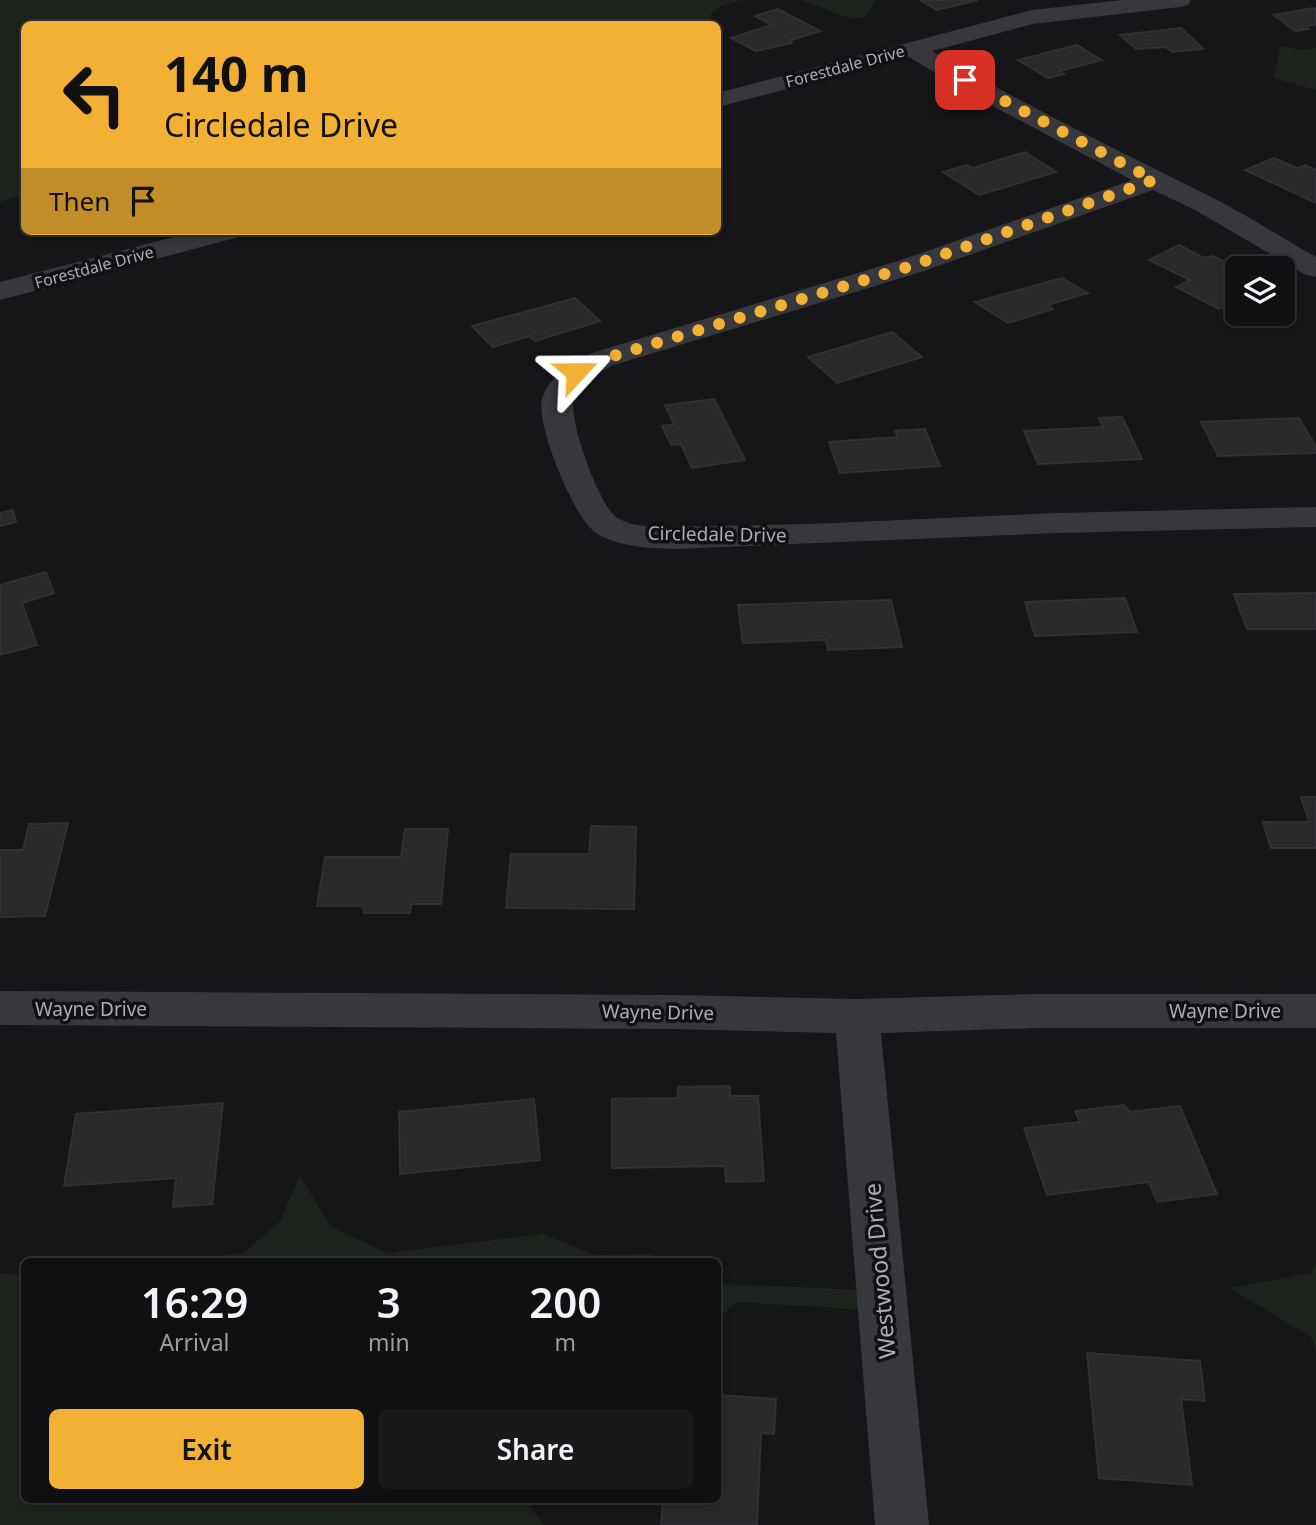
<!DOCTYPE html>
<style>
:root{--surface:#101012;--page:#19191b;--text:#f1f3f6;--muted:#9c9d9f;--line:#303032;--accent:#f2b134}
body{margin:0;font-family:"Noto Sans",sans-serif;background:var(--page);color:var(--text);height:100vh;display:flex;flex-direction:column;font-size:26px;white-space:nowrap}
*{box-sizing:border-box;margin:0}
p{font-size:23px;color:var(--muted)}
.icon{flex:none;width:38px;height:38px;fill:none;stroke:currentColor;stroke-width:2;stroke-linecap:round;stroke-linejoin:round}
.map{position:relative;flex:1;overflow:hidden}
.details{position:absolute;left:21px;top:1258px;width:700px;height:245px;display:flex;flex-direction:column;background:var(--surface);border-radius:10px;box-shadow:0 4px 10px #0003,0 0 0 2px var(--line)}
.details>*{flex:none}
.banner{position:absolute;left:21px;top:21px;width:700px;height:214px;border-radius:10px;box-shadow:0 4px 10px #0003,0 0 0 2px var(--line);background:#f2b134;color:#111;overflow:hidden}
.tools{position:absolute;left:1225px;top:256px;display:grid;gap:14px}
.tools a{display:grid;place-items:center;width:70px;height:70px;border-radius:10px;background:var(--surface);box-shadow:0 4px 10px #0003,0 0 0 2px var(--line);font-size:35px}
.pin{position:absolute;display:grid;place-items:center;width:60px;height:60px;color:#fff;margin:-30px;border-radius:14px;box-shadow:0 4px 10px #0006}
.me{position:absolute;width:77px;margin:-38px;rotate:66deg;stroke-linejoin:round;filter:drop-shadow(0 0 5px #0008)}
.turn{display:flex;align-items:center;gap:24px;height:147px;padding:0 28px;font-size:32px}
.turn .icon{width:91px;height:91px;stroke-width:2.5}
.turn b{display:block;font-size:49px;line-height:60px}
.then{display:flex;align-items:center;height:66px;padding:0 28px;background:#0003;gap:14px;font-size:26px}
.eta{display:flex;justify-content:space-evenly;align-items:center;height:119px;text-align:center}
.eta b{font-size:42px;font-weight:600;line-height:49px}
.primary-button{display:flex;gap:14px;margin-top:auto;padding:14px 28px}
.primary-button a{flex:1;height:80px;border-radius:10px;background:var(--accent);color:#111;font-size:28px;font-weight:600;line-height:80px;text-align:center}
.primary-button a+a{background:var(--page);color:var(--text)}
.map>svg:first-child{display:block}
</style>
<div class="map">
<svg width="1316" height="1525" viewBox="0 0 1316 1525">
<rect width="100%" height="100%" fill="#161618"/>
<!-- green -->
<g fill="#1c231d">
<polygon points="0,0 742,0 720,6 710,15 712,24 24,24 24,195 0,202"/>
<polygon points="801,0 874,0 874,3 865,17 851,19"/>
<polygon points="1280,46 1300,50 1316,48 1316,90 1274,78"/>
<polygon points="300,1176 331,1227 387,1253 543,1234 596,1255 652,1254 666,1262 156,1262 244,1253 280,1221"/>
<polygon points="1316,1264 1316,1350 1311,1337 1230,1288 1311,1273"/>
<polygon points="0,1273 24,1275 24,1500 528,1500 532,1510 545,1525 0,1525"/>
<polygon points="718,1284 892,1291 885,1311 738,1302 718,1318"/>
</g>
<!-- building -->
<g fill="#29292c" stroke="#303034" stroke-width="2">
<polygon points="920,0 978,0 937,10"/>
<polygon points="1313,8 1316,9 1316,25 1305,26 1309,29 1295,31 1274,15"/>
<polygon points="778,9 820,31 788,41 792,43 756,51 731,38 772,25 755,16"/>
<polygon points="1181,28 1203,49 1172,52 1166,47 1136,49 1120,35"/>
<polygon points="1077,45 1102,60 1059,71 1064,74 1048,78 1018,60"/>
<polygon points="1025,152 1056,172 979,195 943,172 966,165 973,168"/>
<polygon points="1274,158 1297,168 1306,165 1316,170 1316,203 1245,170"/>
<polygon points="1179,245 1204,258 1213,256 1238,268 1237,300 1219,309 1176,287 1190,280 1149,260"/>
<polygon points="1062,278 1088,293 1048,305 1053,309 1008,323 975,302"/>
<polygon points="575,298 600,321 535,341 530,336 493,347 472,326"/>
<polygon points="892,332 922,357 837,383 808,357"/>
<polygon points="714,399 745,460 692,468 681,444 671,445 662,426 674,424 665,405"/>
<polygon points="1122,417 1142,459 1038,464 1024,431 1103,427 1099,418"/>
<polygon points="1299,418 1316,447 1316,453 1218,456 1201,422"/>
<polygon points="925,429 940,466 840,473 829,442 898,437 895,431"/>
<polygon points="13,510 16,522 0,526 0,513"/>
<polygon points="46,572 54,593 22,603 37,645 0,655 0,585"/>
<polygon points="1316,593 1316,629 1247,629 1234,594"/>
<polygon points="1125,598 1137,632 1035,636 1025,602"/>
<polygon points="891,600 902,647 828,650 826,640 743,643 738,605"/>
<polygon points="1301,797 1316,797 1316,848 1271,848 1263,822 1309,822"/>
<polygon points="68,823 45,916 0,917 0,850 23,850 29,824"/>
<polygon points="591,826 636,827 634,909 506,908 511,854 589,854"/>
<polygon points="405,829 448,829 441,904 411,904 410,913 364,913 363,906 317,906 325,857 401,857"/>
<polygon points="730,1086 730,1096 758,1096 764,1181 726,1182 725,1166 612,1168 612,1099 678,1098 678,1087"/>
<polygon points="534,1099 540,1160 400,1174 399,1112"/>
<polygon points="223,1103 212,1204 173,1207 176,1178 64,1186 76,1114"/>
<polygon points="1124,1105 1130,1112 1180,1106 1217,1194 1157,1202 1149,1182 1047,1195 1024,1128 1080,1122 1075,1111"/>
<polygon points="1087,1353 1200,1361 1205,1401 1181,1399 1192,1485 1099,1478"/>
<polygon points="718,1395 776,1399 774,1434 761,1433 757,1525 661,1525 663,1500 718,1500"/>
</g>
<g fill="none" stroke-linecap="round" stroke-linejoin="round">
<!-- street -->
<g fill="#37383d" fill-rule="evenodd">
<path d="M1122 0H1191L1188 5 1180 7 1033 24 932 51C1024 105 1119 151 1215 199 1249 216 1282 238 1316 257V277L1306 275 1197 211 1153 190 921 272 614 365C600 372 581 380 575 394 565 415 598 501 615 516 627 525 643 526 657 527L810 524 1057 513 1316 507V527L1057 533 674 549C649 548 616 547 595 532 574 518 535 423 542 399 549 376 572 363 592 353L901 260 1132 180 974 96 909 57 718 107V93L1032 10Z"/>
<polygon points="197,231 243,231 239,237 0,300 0,282"/>
<polygon points="0,991 674,995 857,999 1037,994 1316,994 1316,1028 1037,1028 881,1033 929,1525 875,1525 836,1033 674,1029 0,1025"/>
</g>
</g>
<g fill="none" stroke-linecap="round" stroke-linejoin="round">
<!-- route -->
<polyline stroke="#f2b134" stroke-width="12" stroke-dasharray="0 21.6" points="576,372 603,359 911,266 1154,180 965,80"/>
</g>
<g text-anchor="middle" stroke-width="7" stroke-linejoin="round" paint-order="stroke">
<!-- far-street labels -->
<g font-size="16" fill="#a8adb8" stroke="#111113">
<text transform="translate(845 66) rotate(-15)" y="6">Forestdale Drive</text>
<text transform="translate(94 267) rotate(-15)" y="6">Forestdale Drive</text>
</g>
<!-- street labels -->
<g font-size="19" fill="#a8adb8" stroke="#111113">
<text transform="translate(717 534) rotate(1)" y="7">Circledale Drive</text>
<text x="91" y="1016">Wayne Drive</text>
<text x="1225" y="1018">Wayne Drive</text>
<text transform="translate(658 1012) rotate(1)" y="7">Wayne Drive</text>
</g>
<!-- near-street labels -->
<g font-size="23" fill="#a8adb8" stroke="#111113">
<text transform="translate(880 1271) rotate(-95)" y="8">Westwood Drive</text>
</g>
</g>
</svg>
<div class="tools">
<a><svg class="icon" aria-label="layers" viewBox="0 0 24 24"><path d="M12 4l9 5-9 5-9-5zM3 14l9 5 9-5"/></svg></a>
</div>
<div class="pin" style="left:965px;top:80px;background:#d93025"><svg class="icon" aria-label="arrive" viewBox="0 0 24 24"><path d="M6 21V4h12l-3 4 3 4H6"/></svg></div>
<svg class="me" style="left:576px;top:372px" viewBox="-20 -20 40 40"><path d="M0-17L14 15 0 8-14 15z" fill="#f2b134" stroke="#fff" stroke-width="4"/></svg>
<div class="banner">
<div class="turn"><svg class="icon" aria-label="left" viewBox="0 0 24 24"><path d="M17 20v-9H6M10 6l-5 5 5 5"/></svg><div><b>140 m</b>Circledale Drive</div></div>
<div class="then">Then<svg class="icon" aria-label="arrive" viewBox="0 0 24 24"><path d="M6 21V4h12l-3 4 3 4H6"/></svg></div>
</div>
<section class="details">
<div class="eta">
<div><b>16:29</b><p>Arrival</p></div>
<div><b>3</b><p>min</p></div>
<div><b>200</b><p>m</p></div>
</div>
<div class="primary-button"><a>Exit</a><a>Share</a></div>
</section>
</div>
